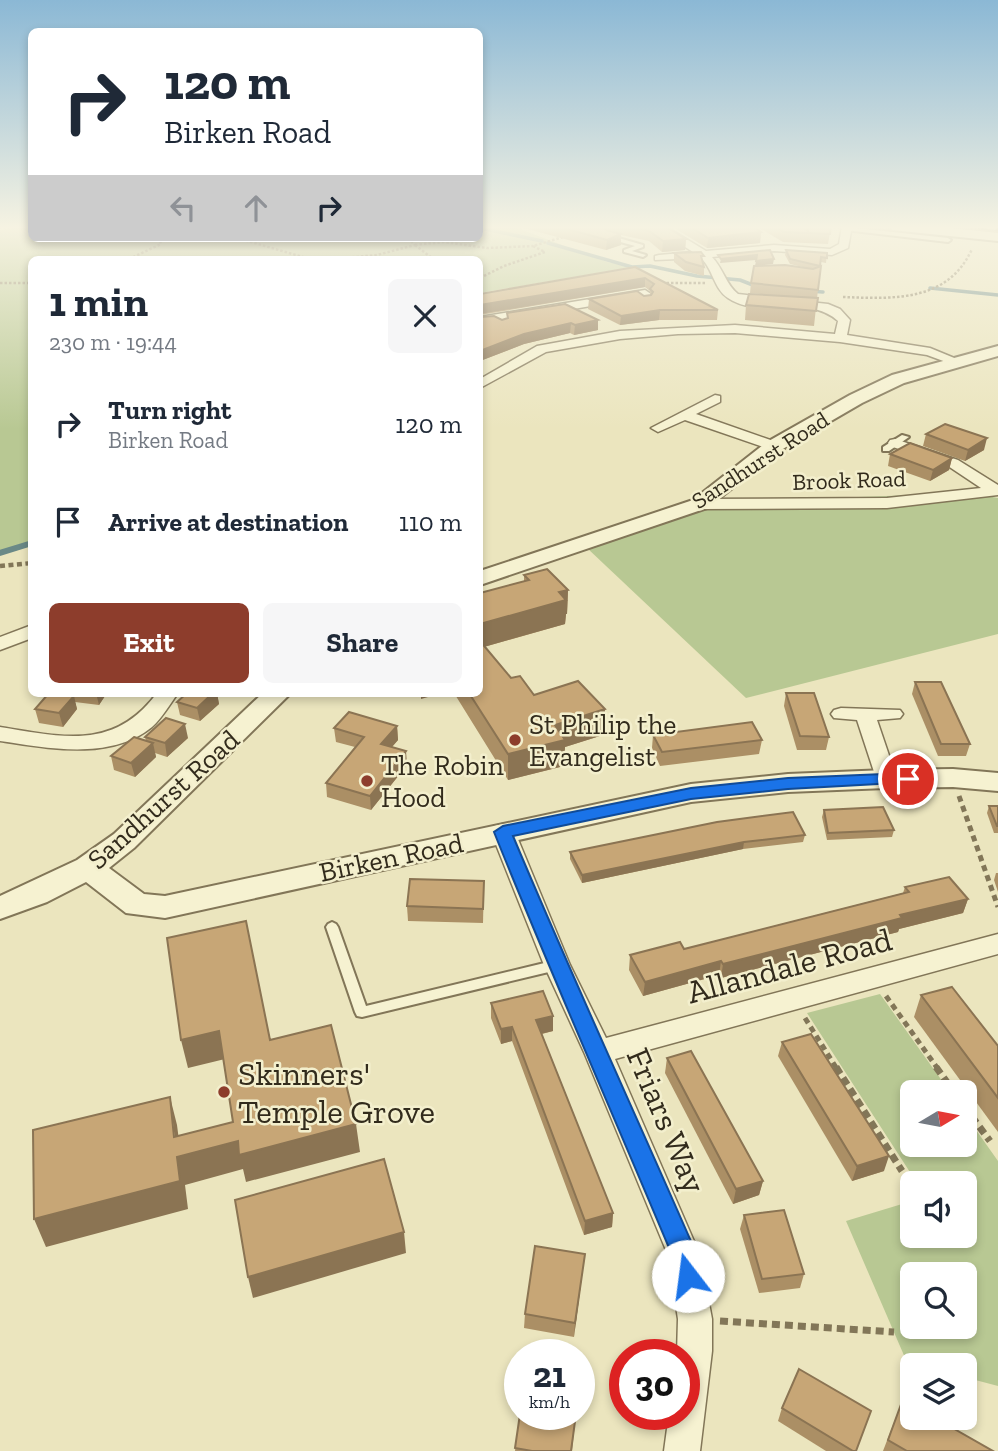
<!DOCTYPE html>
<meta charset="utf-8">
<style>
:root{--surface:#fff;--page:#f6f6f7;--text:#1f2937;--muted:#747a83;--accent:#8d3d2c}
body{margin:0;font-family:"Zilla Slab",serif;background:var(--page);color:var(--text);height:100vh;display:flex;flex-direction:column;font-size:26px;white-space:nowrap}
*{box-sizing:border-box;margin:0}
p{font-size:23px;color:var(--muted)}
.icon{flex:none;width:38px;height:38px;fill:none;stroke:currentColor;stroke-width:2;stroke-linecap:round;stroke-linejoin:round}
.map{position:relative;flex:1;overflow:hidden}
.drawer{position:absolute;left:28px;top:256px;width:455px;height:441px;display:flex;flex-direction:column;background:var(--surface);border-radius:10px;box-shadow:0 4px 10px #0003}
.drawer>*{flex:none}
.hud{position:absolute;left:28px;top:28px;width:455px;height:214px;border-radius:10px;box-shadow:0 4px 10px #0003;background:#fff;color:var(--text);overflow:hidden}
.needle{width:46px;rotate:80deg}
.controls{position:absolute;left:900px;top:1080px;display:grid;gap:14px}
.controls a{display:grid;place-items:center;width:77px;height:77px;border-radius:10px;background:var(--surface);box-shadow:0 4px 10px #0003;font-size:35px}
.speed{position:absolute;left:504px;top:1339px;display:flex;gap:14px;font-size:35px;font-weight:700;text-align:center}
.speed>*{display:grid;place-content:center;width:91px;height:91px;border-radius:50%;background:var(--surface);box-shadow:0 4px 10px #0003;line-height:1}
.speed small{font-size:18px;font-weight:400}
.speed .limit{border:10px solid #d22;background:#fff;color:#111}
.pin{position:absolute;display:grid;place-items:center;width:60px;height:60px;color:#fff;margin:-30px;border:4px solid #fff;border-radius:50%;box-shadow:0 2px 7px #0007}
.me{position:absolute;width:77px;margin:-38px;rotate:345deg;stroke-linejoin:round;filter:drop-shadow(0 0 5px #0008)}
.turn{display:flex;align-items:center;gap:24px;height:147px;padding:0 21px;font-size:32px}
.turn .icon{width:91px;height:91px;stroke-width:2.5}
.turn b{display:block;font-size:49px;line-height:60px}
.lanes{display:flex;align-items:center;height:66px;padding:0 21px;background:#0003;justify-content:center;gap:35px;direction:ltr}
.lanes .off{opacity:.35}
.round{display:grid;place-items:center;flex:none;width:74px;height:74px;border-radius:10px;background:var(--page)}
.overview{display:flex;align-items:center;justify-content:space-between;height:119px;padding:0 21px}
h1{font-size:42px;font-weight:700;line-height:52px}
.action{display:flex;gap:14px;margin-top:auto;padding:14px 21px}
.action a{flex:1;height:80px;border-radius:10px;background:var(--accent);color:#fff;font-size:28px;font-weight:700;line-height:80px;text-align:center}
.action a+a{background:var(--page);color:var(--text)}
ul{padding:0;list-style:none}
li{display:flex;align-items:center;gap:21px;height:98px;padding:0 21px}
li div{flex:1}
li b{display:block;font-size:26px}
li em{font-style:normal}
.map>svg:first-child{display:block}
</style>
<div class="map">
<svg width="998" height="1451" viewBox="0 0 998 1451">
<rect width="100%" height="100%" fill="#ebe5be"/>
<!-- green -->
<g fill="#b8c893" fill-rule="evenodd">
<polygon points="31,226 32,238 480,238 480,226 512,226 607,262 632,267 480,293 480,259 32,259 31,543 0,553 0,230"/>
<polygon points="973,493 998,498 998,634 746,698 587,548 713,502"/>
<path d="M880 994 950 1092H912V1144H964V1113L998 1161V1386L964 1377V1365H923L906 1360 846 1221 912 1201V1236H964V1183H917L807 1013ZM912 1274H964V1326H912Z"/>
</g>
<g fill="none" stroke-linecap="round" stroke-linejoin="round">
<!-- stream-far1 -->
<g stroke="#6a8987" stroke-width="3.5">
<polyline points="480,228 542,241"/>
<polyline points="548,243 632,267 650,266 697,276 740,280 758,287"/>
<polyline points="930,288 998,295"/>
<polyline points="809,291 823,292"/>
</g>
<!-- stream -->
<polyline stroke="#6a8987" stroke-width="6" points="0,553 32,543"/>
<defs>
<g id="service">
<polygon points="847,227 948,238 951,240 948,242 845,230"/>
<polygon points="608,235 643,245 643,247 632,251 646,255 643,257 624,252 624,250 635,246 606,238"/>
<polygon points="902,435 909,437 889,451 883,451 883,447"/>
<polygon points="332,922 336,924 338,927 366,1006 557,960 562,961 564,965 562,969 557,970 362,1017 357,1016 355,1012 326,927 328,924"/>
</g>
<g id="minor">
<path d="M652 226H665L706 251 774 245 830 249 839 244 842 226H852L848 248 832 255 774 251 712 257C723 268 726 285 738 294L828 304 840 309 850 320 847 335 930 348 964 362 957 366 927 355 840 342 735 333 678 334 620 339 546 352 480 388V379L537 346 620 331 735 325 835 334 838 321C807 293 760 320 728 298 714 289 713 269 701 258L655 260V256L659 255 693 252Z"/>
<polygon points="645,290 651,294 649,296 480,325 480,317"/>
<polygon points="715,395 720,396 720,402 696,414 779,443 781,446 779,449 769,449 685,420 658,432 651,428"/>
<polygon points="895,439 958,460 998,485 998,495 887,508 700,509 692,504 700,499 887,498 981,488 948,466 890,446 888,443 890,440"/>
<polygon points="32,625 32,638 0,650 0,637"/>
<path d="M157 693H178C170 704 162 718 152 727 110 761 48 748 0 741V727C63 737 114 751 157 693Z"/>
<polygon points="841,708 900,710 903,714 900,718 877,720 897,779 894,784 886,786 878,784 857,720 834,718 831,714 834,710"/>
<polygon points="503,824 511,826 515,832 570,965 606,1038 998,934 998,954 615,1059 700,1255 712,1319 712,1351 700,1451 664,1451 669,1414 684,1414 684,1354 677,1354 678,1319 668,1255 584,1052 544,965 491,832 495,826"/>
</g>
<g id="tertiary">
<polygon points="886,226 933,226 998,233 998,241 892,230"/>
<polygon points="998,346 998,356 904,383 862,403 781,450 707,508 480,585 480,571 693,500 767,442 850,395 892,375"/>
<polygon points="263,693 291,693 134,848 109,868 144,894 165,896 691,784 788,774 886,770 953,769 998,773 998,791 953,787 886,788 788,792 691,802 165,918 126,913 86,882 47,902 0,919 0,896 77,860 114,834"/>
</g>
</defs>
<!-- service casing -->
<use href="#service" stroke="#827658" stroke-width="4"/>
<!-- minor casing -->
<use href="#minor" stroke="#827658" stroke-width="3"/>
<!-- tertiary casing -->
<use href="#tertiary" stroke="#827658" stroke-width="4"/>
<!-- path-far3 -->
<g stroke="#827658" stroke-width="2.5" stroke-dasharray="2.5 2" stroke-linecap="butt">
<polyline points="237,238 310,259"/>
<polyline points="415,245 444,242 487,248 533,246"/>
<polyline points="415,245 433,259"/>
<polyline points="129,259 161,244 159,238"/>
<polyline points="334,259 377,255 415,245 408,238"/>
<polyline points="480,278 504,266 545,252 533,246 563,237"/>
<polyline points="0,283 32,283"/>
<polyline points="662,283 706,283"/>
<path d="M843 297C894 299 948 302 972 249"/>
</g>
<!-- path-far2 -->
<polyline stroke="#827658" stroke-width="4.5" stroke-dasharray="5 3.5" stroke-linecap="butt" points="0,566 32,563"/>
<!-- path-far1 -->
<g stroke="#827658" stroke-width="5" stroke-dasharray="6 4.5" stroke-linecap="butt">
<polyline points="959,796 998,907"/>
<polyline points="886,996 938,1069"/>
<polyline points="805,1018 837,1069"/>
</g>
<!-- path -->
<g stroke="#827658" stroke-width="7" stroke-dasharray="8 5" stroke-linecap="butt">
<polyline points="836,1067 902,1171"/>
<polyline points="936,1067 954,1092"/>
<polyline points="964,1106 990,1141"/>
<polyline points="720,1321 894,1332"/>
</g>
<!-- service -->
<use href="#service" fill="#f6f2d1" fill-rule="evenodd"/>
<!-- minor -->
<use href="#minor" fill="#f6f2d1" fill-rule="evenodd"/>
<!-- tertiary -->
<use href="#tertiary" fill="#f6f2d1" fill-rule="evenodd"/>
<defs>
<polyline id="rail" points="969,226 998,229"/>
</defs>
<!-- rail casing -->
<use href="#rail" stroke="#322b1c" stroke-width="4.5"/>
<!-- rail -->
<use href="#rail" stroke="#f3efcd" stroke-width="2.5" stroke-dasharray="9" stroke-linecap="butt"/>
</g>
<!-- wall -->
<g fill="#ab8f65">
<polygon points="516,226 665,226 686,239 685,250 662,252 649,241 621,235 621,245 606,250"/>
<polygon points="671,226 753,226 761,232 760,243 707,248"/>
<polygon points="756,226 801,226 808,231 831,226 828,244 783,242"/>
<polygon points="786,250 827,253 826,263 821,262 814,326 745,320 746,305 771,295 750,293 751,283 811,269 790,264 785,255"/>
<polygon points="674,253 703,264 704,267 704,276 685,271 674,262"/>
<polygon points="635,267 718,310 717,320 659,320 620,325 588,309 589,299 650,295 650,291 645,287 480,315 480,294"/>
<polygon points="565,304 598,330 574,335 570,333 524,344 480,361 480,317 502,320 507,318 507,313"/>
<polygon points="926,434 984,450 965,461 923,446"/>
<polygon points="890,454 952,458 949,470 930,481 888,466"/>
<polygon points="524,575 568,590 567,614 566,614 565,624 484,647 511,678 534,695 605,709 603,735 565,747 564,766 508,780 454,693 480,693 480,593 524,581"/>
<polygon points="915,682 970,744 966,756 938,756 912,694"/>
<polygon points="71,693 107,693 99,705 75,702 77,709 63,727 39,723 35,709 71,695"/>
<polygon points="187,693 217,693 219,704 200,721 180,715 177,702"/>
<polygon points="786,693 829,737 826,750 797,750 784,706"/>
<polygon points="397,726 398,740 392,747 407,765 371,810 327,797 326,783 355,747 336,742 334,728"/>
<polygon points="653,735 762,740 759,754 660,766 652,748"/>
<polygon points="145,737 188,738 167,757 155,753 156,757 135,777 114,770 111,756 146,741"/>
<polygon points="989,806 998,806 998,833 994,833 987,813"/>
<polygon points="824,810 894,830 892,837 827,840 822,817"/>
<polygon points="805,835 803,842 743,849 582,883 570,859 570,852"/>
<polygon points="996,873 998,873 998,892 994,880"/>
<polygon points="484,881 483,923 408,921 407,906"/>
<polygon points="905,887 968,899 963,913 899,929 898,932 721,978 719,975 643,996 629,970 630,955 684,949 903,893"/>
<polygon points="921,995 998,1046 998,1132 914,1017"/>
<polygon points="491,1003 553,1031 542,1034 613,1213 612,1227 584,1235 512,1041 501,1044 491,1018"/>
<polygon points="782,1042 884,1171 852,1181 778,1056"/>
<polygon points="667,1058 763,1181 759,1195 733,1204 665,1073"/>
<polygon points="744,1215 804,1274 800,1288 759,1293 740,1229"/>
<polygon points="585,1254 574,1337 524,1328 525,1314"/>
<polygon points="903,1399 993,1451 883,1451"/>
<polygon points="782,1408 856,1451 826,1451 778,1421"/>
<polygon points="520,1414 576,1414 572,1451 515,1451"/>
</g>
<!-- shaded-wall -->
<g fill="#8b7453">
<polygon points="761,232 760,243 707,248 708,238"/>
<polygon points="621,234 621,245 606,250 607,240"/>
<polygon points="686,239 685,250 662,252 663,241"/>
<polygon points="757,255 756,260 720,263 721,259"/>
<polygon points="774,259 773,264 755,266 756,261"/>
<polygon points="645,278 645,287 480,314 480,305"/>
<polygon points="660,310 659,320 620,325 621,316"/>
<polygon points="598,320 598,330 574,335 575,325"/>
<polygon points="571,323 570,333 524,344 480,361 480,351 524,334"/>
<polygon points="987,438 984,450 965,461 968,450"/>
<polygon points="952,458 949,470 930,481 933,470"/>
<polygon points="568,590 567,614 566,614 565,624 480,648 480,624 559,592"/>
<polygon points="96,693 107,693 99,705"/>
<polygon points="213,693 217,693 219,704 200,721 197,708"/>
<polygon points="421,693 442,693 421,699"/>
<polygon points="74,696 77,709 63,727 59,713"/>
<polygon points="605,709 603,735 565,747 564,766 508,780 508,754 555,725"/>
<polygon points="185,724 188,738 167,757 165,743"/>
<polygon points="397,726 398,740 383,757 381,744"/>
<polygon points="153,743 156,757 135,777 131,763"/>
<polygon points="406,751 407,765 371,810 370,796"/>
<polygon points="744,842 743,849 582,883 582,875"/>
<polygon points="968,899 963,913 899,929 898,932 721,978 723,964 900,915"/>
<polygon points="721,961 719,975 643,996 645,982"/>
<polygon points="553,1016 553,1031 536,1035 536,1020"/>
<polygon points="512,1027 512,1041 501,1044 501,1029"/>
<polygon points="219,1031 225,1059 188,1068 181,1040"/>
<polygon points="170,1097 177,1125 181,1156 238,1141 356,1124 360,1152 246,1182 243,1169 185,1185 188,1209 46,1247 34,1219 177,1157"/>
<polygon points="889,1156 884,1171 852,1181 857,1166"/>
<polygon points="763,1181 759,1195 733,1204 736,1189"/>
<polygon points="613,1213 612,1227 584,1235 585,1221"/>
<polygon points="404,1232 406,1253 253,1298 248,1277"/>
<polygon points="585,1254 583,1268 574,1337 575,1323"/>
</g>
<!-- building -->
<g fill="#c7a676" stroke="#8b7453" stroke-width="2">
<polygon points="556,226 604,226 606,230 621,234 607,240"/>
<polygon points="628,226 665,226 686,239 663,241 649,231"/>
<polygon points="689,226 753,226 761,232 708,238"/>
<polygon points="775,226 801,226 808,231 808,226 831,226 830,234 784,232"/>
<polygon points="770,250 774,259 756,261 757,255 721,259 718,255"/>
<polygon points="786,250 827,253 827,258 821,257 820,266 790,259"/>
<polygon points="701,252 704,256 701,256 704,267 686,262 674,253"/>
<polygon points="785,265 813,269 821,266 818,290 751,283 754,266"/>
<polygon points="635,267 718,310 660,310 621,316 589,299 637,291 644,296 651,295 653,292 650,289 654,284 645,278 480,305 480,294"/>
<polygon points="749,294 818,298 816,311 746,305"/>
<polygon points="565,304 598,320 575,325 571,323 524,334 480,351 480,317 494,316 502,320 508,318 507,313"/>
<polygon points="945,424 987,438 968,450 926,434"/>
<polygon points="910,443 952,458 933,470 890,454"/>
<polygon points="547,569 568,590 559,592 566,600 480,624 480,593 529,580 524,575"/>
<polygon points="480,641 511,678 520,676 534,695 578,681 605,709 555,725 565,740 508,754 469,693 480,693"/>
<polygon points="915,682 941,682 970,744 941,744"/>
<polygon points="49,693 56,693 74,696 59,713 35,709"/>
<polygon points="187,693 213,693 197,708 177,702"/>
<polygon points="786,693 814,693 829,737 800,736"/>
<polygon points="349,712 397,726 381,744 406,751 370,796 326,783 364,737 334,728"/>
<polygon points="166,718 185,724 165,743 145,737"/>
<polygon points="752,722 762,740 662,752 653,735"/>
<polygon points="134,737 153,743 131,763 111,756"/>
<polygon points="989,806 998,806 998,826 997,826"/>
<polygon points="883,807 894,830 828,833 824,810"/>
<polygon points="793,812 805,835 744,842 582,875 570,852 717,822"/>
<polygon points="949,877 968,899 900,915 902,918 723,964 721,961 645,982 630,955 680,942 684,949 909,892 905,887"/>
<polygon points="410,879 484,881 483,909 407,906"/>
<polygon points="246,921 270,1040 331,1025 356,1124 239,1155 238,1141 177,1157 180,1181 34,1219 33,1130 170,1097 174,1137 233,1122 219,1031 181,1040 167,938"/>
<polygon points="952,987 998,1046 998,1098 921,995"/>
<polygon points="543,991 553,1016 536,1020 613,1213 585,1221 512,1027 501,1029 491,1003"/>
<polygon points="811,1034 889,1156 857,1166 782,1042"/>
<polygon points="691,1051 763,1181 736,1189 667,1058"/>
<polygon points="384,1159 404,1232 248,1277 235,1200"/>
<polygon points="784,1210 804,1274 762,1279 744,1215"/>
<polygon points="535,1246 585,1254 575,1323 525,1314"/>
<polygon points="799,1369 871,1411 856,1451 853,1451 782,1408"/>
<polygon points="903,1399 912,1404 912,1418 935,1418 993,1451 907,1451 888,1440"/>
<polygon points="520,1414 576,1414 571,1451 532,1451 515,1448"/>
</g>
<!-- sky -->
<linearGradient id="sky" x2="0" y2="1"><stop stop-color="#8bb8d5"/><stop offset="0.53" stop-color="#f6f3e2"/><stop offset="1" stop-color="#f6f3e2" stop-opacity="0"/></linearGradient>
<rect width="998" height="429" fill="url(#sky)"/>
<!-- route -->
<path fill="#1a73e8" stroke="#114b97" stroke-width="2" d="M908 773 914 775 916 779 914 782 788 789 691 799 513 836C572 977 636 1115 697 1255L700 1276 697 1285 688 1288 679 1285 672 1255C613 1114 551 974 494 832L503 826 691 788 788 778Z"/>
<!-- markers -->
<g fill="#8d3d2c" stroke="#f3efcd" stroke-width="2.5">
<circle cx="515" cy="740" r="7"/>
<circle cx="367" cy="781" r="7"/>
<circle cx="224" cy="1092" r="7"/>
</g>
<g text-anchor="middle" stroke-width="5" stroke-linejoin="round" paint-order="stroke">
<!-- far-street labels -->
<g font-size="23" fill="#322b1c" stroke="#f3efcd">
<text transform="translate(760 460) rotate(-33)" y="8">Sandhurst Road</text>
<text transform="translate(849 480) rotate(-2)" y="8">Brook Road</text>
</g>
<!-- poi labels -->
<g font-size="28" fill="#322b1c" stroke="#f3efcd" text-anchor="start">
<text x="529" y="734">St Philip the<tspan x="529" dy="32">Evangelist</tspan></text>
<text x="381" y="775">The Robin<tspan x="381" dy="32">Hood</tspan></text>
</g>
<!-- street labels -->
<g font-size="28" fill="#322b1c" stroke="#f3efcd">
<text transform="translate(163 799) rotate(-42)" y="10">Sandhurst Road</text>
<text transform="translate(391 857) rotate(-12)" y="10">Birken Road</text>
</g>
<!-- near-street labels -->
<g font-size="33" fill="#322b1c" stroke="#f3efcd">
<text transform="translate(789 965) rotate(-15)" y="12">Allandale Road</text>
<text transform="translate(667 1120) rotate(67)" y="12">Friars Way</text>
</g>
<!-- near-poi labels -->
<g font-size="33" fill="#322b1c" stroke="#f3efcd" text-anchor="start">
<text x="238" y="1085">Skinners'<tspan x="238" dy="38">Temple Grove</tspan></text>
</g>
</g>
</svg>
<div class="controls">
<a><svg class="needle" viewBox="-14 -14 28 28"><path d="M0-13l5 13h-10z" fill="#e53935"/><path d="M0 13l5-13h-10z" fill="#747a83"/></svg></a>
<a><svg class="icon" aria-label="sound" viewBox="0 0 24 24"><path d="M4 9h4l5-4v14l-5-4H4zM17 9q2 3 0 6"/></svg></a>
<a><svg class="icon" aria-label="search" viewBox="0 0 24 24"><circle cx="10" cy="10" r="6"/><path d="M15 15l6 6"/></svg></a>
<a><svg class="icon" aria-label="layers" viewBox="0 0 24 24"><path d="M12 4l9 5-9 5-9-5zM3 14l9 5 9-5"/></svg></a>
</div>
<div class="speed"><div>21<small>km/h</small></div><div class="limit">30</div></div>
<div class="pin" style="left:908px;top:779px;background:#d93025"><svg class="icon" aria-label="arrive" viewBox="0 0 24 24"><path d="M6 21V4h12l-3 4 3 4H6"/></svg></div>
<svg class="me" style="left:688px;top:1276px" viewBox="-20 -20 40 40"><circle r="19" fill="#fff"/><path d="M0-13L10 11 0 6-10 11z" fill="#1a73e8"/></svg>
<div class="hud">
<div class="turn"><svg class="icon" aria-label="right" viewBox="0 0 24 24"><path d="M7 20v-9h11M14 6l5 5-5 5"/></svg><div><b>120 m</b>Birken Road</div></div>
<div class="lanes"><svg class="icon off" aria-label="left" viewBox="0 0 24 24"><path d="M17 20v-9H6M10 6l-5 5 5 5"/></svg><svg class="icon off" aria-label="ahead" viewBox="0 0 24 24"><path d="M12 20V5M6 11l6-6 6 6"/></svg><svg class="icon" aria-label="right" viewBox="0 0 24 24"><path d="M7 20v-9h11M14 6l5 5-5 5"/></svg></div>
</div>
<section class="drawer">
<div class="overview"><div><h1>1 min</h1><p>230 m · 19:44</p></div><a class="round"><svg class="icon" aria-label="close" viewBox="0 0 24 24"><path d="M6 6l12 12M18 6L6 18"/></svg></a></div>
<ul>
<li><svg class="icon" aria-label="right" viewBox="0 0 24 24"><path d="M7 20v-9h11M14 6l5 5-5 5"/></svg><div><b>Turn right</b><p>Birken Road</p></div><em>120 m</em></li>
<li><svg class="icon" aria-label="arrive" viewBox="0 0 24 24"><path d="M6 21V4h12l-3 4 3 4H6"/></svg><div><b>Arrive at destination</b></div><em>110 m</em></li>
</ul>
<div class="action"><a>Exit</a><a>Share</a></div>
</section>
</div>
